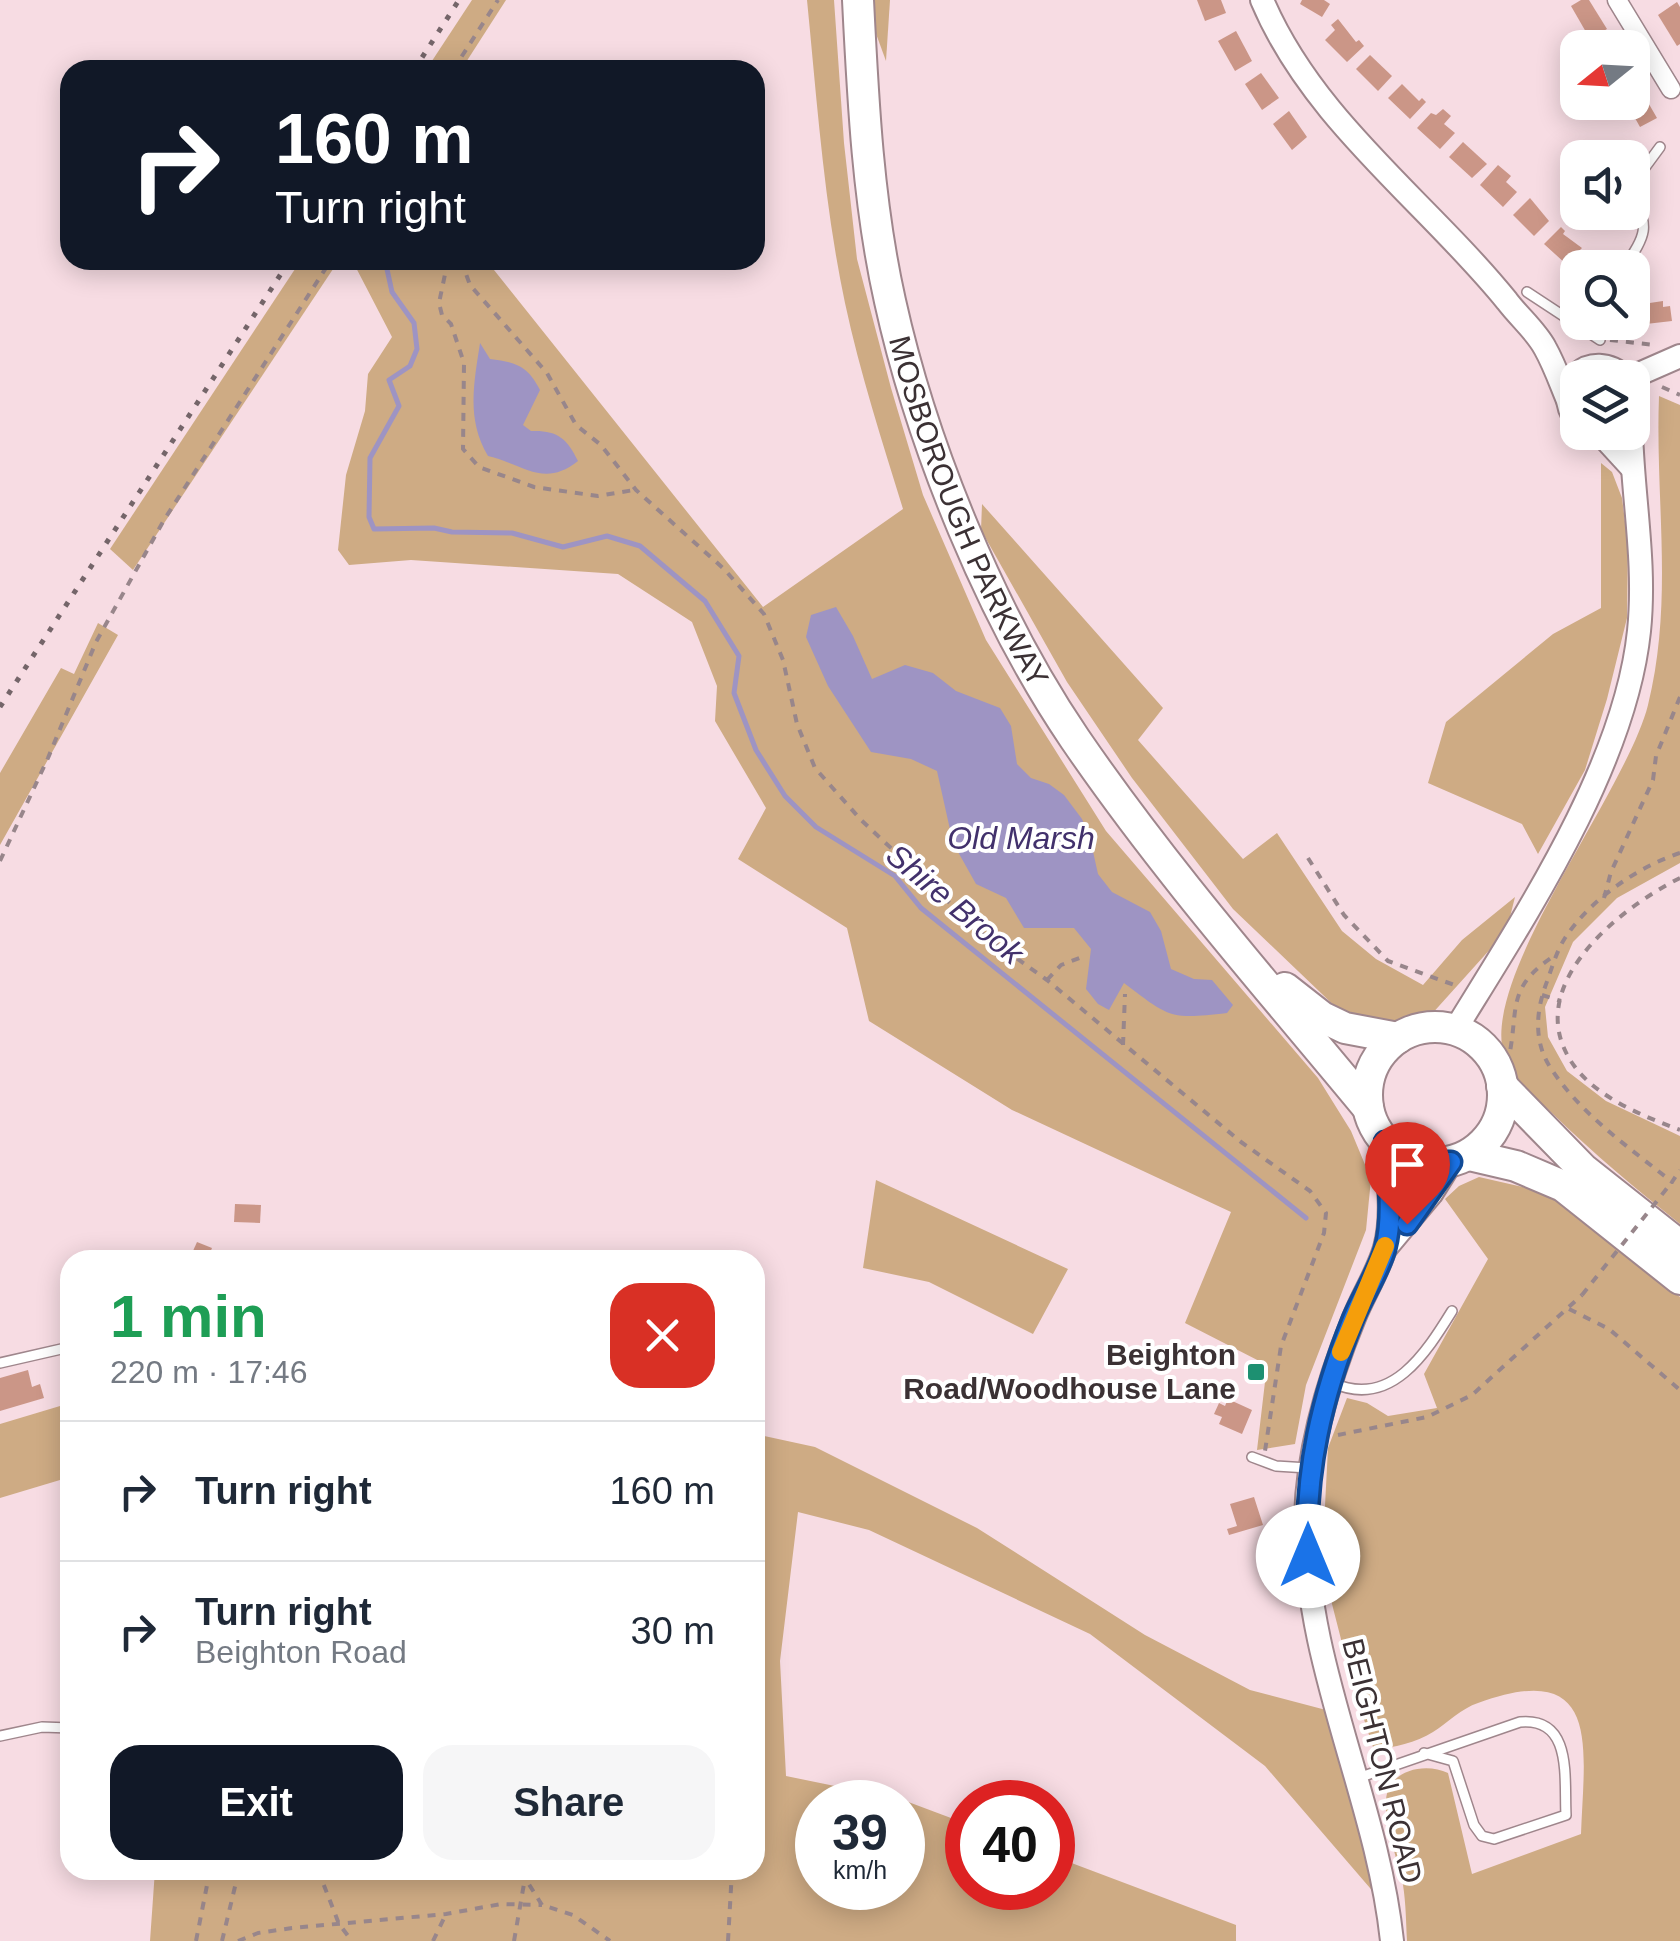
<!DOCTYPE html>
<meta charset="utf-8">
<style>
:root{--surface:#fff;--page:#f6f6f7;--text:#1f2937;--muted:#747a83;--line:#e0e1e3;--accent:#111827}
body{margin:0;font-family:Arial,sans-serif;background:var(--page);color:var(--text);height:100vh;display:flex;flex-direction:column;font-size:38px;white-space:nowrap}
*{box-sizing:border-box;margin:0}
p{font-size:32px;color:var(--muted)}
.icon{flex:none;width:55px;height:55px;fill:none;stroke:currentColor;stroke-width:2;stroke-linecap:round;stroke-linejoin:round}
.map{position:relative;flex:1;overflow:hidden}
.drawer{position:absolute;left:60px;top:1250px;width:705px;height:630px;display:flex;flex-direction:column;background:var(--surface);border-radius:30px;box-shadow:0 5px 25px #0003}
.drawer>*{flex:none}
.top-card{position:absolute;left:60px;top:60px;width:705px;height:210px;border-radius:30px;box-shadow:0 5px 25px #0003;background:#111827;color:#fff;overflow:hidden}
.needle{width:65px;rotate:252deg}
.buttons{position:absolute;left:1560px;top:30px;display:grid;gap:20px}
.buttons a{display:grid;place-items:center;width:90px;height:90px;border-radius:20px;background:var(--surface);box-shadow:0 5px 25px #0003;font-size:50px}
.speed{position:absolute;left:795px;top:1780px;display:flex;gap:20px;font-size:50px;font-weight:700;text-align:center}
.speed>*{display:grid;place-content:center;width:130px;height:130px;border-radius:50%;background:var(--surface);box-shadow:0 5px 25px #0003;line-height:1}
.speed small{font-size:25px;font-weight:400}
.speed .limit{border:15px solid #d22;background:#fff;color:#111}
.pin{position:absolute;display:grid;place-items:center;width:85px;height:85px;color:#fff;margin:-102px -42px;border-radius:50% 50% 50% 0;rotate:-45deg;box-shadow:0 0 10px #0007}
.pin .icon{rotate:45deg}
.me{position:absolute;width:110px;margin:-55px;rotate:0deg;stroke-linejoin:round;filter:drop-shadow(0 0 8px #0008)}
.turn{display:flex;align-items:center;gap:35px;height:210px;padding:0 50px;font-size:45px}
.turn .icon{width:130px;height:130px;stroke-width:2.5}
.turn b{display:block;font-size:70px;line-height:85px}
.round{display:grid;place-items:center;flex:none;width:105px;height:105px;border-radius:30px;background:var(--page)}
.headline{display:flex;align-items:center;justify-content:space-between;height:170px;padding:0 50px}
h1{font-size:60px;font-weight:700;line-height:75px;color:#1e9e55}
.action{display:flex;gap:20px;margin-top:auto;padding:20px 50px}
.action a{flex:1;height:115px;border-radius:30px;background:var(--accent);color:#fff;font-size:40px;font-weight:700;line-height:115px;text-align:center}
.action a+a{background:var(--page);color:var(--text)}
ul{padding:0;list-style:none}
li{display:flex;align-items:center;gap:30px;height:140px;padding:0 50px;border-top:2px solid var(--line)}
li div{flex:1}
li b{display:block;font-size:38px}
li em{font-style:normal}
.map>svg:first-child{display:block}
</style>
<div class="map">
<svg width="1680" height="1941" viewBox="0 0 1680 1941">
<rect width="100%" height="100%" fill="#f7dce3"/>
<!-- green -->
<g fill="#ceab84" fill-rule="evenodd">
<polygon points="472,0 506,0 461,70 426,70"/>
<path d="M807 0H834L844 143 857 259 891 388 923 495 986 640 1106 831 1318 1078 1351 1131 1371 1179 1366 1230 1306 1385 1295 1444 1257 1450 1267 1365 1185 1323 1231 1212 1012 1110 869 1021 847 928 738 859 766 808 715 721 717 686 692 622 618 574 411 560 349 565 338 550 346 475 365 411 368 374 392 337 352 260H486L763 607 903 509C882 441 860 373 845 303 824 204 817 101 807 0Z"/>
<polygon points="874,0 890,0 886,61 875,31"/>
<polygon points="301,260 339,260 133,570 110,549"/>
<path d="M1659 396 1680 405V863L1617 898 1573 942 1545 1007 1548 1037 1567 1071 1606 1101 1680 1136V1224C1636 1189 1594 1154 1554 1115 1536 1098 1514 1081 1505 1058 1476 981 1626 793 1648 705 1674 599 1655 502 1659 396Z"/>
<polygon points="1601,463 1612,472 1622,498 1628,545 1627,618 1607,699 1585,770 1538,854 1522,824 1428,783 1446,722 1553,634 1601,608"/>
<polygon points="982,504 1163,708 1138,740 1243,859 1277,833 1342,931 1376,959 1423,985 1462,940 1515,897 1510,917 1493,946 1430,1016 1400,1028 1345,1016 1233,909 1132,778 1067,682 981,530"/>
<polygon points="98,623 118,635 0,845 0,773 61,668 74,674"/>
<path d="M1479 1177 1553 1194 1680 1297V1941H1407C1406 1923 1406 1904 1403 1885 1398 1861 1384 1823 1386 1800 1388 1770 1425 1762 1448 1773L1472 1874 1581 1834C1584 1748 1603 1657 1478 1703 1462 1708 1447 1723 1433 1732 1416 1743 1394 1747 1374 1750L1353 1686 1332 1604 1324 1525 1328 1448 1347 1398 1367 1403 1388 1416 1437 1408 1424 1374 1488 1259 1445 1199 1459 1186Z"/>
<polygon points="876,1180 1068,1269 1033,1334 929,1282 863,1268"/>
<polygon points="70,1403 70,1477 0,1498 0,1424"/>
<path d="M755 1434 815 1447 977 1528 1145 1635 1250 1690 1326 1710 1376 1895 1265 1766 1090 1634 869 1530 798 1512 780 1661 786 1776 903 1800 967 1824 968 1888H1052L1053 1856 1236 1925V1941H150L155 1870H755ZM818 1802H902V1888H818Z"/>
</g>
<!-- water -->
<g fill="#9e94c3">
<path d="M480 343 490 359C516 362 528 366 540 390L523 425 531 431C557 430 567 438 578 461 544 488 525 465 488 456 466 419 474 383 480 343Z"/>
<path d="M836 607 853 636 872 679 905 665 933 673 956 691 1000 708 1011 726 1017 764 1031 778 1049 784 1064 795 1082 819 1090 838 1098 874 1112 892 1150 912 1161 931 1171 969 1194 979 1212 980 1233 1005 1227 1013C1169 1020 1169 1017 1124 983L1109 1010 1098 1004 1086 989 1091 949 1074 928H1024L1006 898 976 884 953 843 937 771 911 759 871 752 828 686 806 637 811 615Z"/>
</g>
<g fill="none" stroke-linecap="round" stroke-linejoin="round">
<!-- stream -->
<polyline stroke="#9e94c3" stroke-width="5" points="385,260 392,292 414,323 417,349 410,366 389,380 399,406 370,458 369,517 374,529 434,528 452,532 512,533 563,547 607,536 640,546 705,601 739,656 734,693 756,750 785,796 816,827 895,876 921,908 1306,1218"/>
</g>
<!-- building -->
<g fill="#cb9687">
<polygon points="1197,0 1221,0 1226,13 1205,21"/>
<polygon points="1302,0 1324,0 1330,4 1322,17 1300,4"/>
<polygon points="1581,0 1589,0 1607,29 1590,39 1571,6"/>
<polygon points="1677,2 1680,7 1680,44 1677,46 1658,15"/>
<polygon points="1338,19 1356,42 1359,40 1364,46 1347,62 1325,40 1335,30 1331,25"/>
<polygon points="1236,31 1252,61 1235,71 1218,41"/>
<polygon points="1615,38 1620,48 1600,48"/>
<polygon points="1370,55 1392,76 1378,91 1356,69"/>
<polygon points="1261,73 1279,98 1262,110 1245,84"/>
<polygon points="1402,84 1419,101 1422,98 1426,102 1410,119 1388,98"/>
<polygon points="1642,92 1657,118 1640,127 1626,102 1632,102 1632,98"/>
<polygon points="1443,109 1451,116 1444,124 1455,133 1440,149 1417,128 1431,113 1436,115"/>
<polygon points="1289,111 1307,137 1292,150 1273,124"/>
<polygon points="1463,142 1487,164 1472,178 1449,157"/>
<polygon points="1498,165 1511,176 1506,182 1517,192 1503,207 1480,185"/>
<polygon points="1530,198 1549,221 1534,236 1513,215"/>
<polygon points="1561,227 1565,231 1563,234 1582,248 1566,264 1544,244"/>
<polygon points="1590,254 1593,257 1590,260 1598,268 1578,268 1578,275 1573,270"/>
<polygon points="1663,301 1663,307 1670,306 1672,321 1646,324 1643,304"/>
<polygon points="235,1204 261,1205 260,1223 234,1222"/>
<polygon points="197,1242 212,1248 207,1260 189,1260"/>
<polygon points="28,1370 32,1387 40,1384 44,1398 0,1411 0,1378"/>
<polygon points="1228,1399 1252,1410 1242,1434 1219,1424 1222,1417 1214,1414 1219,1403 1225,1406"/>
<polygon points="1254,1497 1263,1525 1229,1535 1227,1529 1237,1526 1230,1504"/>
</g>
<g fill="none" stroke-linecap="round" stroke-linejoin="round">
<defs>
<g id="lane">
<polyline points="1632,185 1660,147"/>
<path d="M1624 268C1650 228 1647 230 1632 187"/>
<polyline points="1527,292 1600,340"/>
<polyline points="0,1363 70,1347"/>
<path d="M1333 1383C1391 1409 1426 1353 1452 1311"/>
<polyline points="1252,1457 1276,1466 1308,1468"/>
<polyline points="0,1736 42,1727 70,1728"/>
<path d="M1358 1778 1520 1722C1573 1717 1564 1778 1566 1815L1494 1839 1482 1836 1474 1825 1453 1761 1424 1753"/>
</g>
<polyline id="street" points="1617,0 1671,89"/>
<g id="secondary">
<path d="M1262 0C1313 121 1426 201 1507 301 1519 317 1536 331 1545 348 1554 364 1560 381 1567 398"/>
<polyline points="1632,380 1639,374 1680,356"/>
<polyline points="1632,390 1632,408"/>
<path d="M1578 423C1548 385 1591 345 1626 378"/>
<polyline points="1599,432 1632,468"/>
<path d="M1455 1030C1525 916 1625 766 1639 631 1646 564 1633 499 1631 432"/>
<path d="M1385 1142C1388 1177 1394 1215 1385 1248 1378 1272 1363 1295 1354 1318 1328 1381 1308 1448 1306 1517 1303 1663 1377 1798 1392 1941"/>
<polyline points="1385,1249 1431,1194 1451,1162"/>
</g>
<g id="highway">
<path id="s1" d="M858 0C863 101 868 203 890 301 922 446 992 617 1075 739 1164 869 1268 987 1368 1108"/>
<polyline points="1285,988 1322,1017 1345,1028 1398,1038"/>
<circle cx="1435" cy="1095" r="68"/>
<polyline points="1502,1086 1583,1169 1680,1246"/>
<polyline points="1469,1155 1516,1166 1563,1186 1680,1279"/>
</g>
</defs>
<!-- lane casing -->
<use href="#lane" stroke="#9f868c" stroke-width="12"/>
<!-- street casing -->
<use href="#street" stroke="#9f868c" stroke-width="21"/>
<!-- secondary casing -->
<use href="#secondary" stroke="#9f868c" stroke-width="26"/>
<!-- highway casing -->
<use href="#highway" stroke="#9f868c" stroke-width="34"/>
<!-- path -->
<g stroke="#98868b" stroke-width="4" stroke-dasharray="8 8" stroke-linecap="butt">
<polyline points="453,70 498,0"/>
<polyline points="448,260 439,303 442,315 451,324 464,363 463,449 479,467 534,487 598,496 634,490"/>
<polyline points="461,260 470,285 547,373 576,425 601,445 636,490 724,569 764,614 783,660 797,724 815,768 861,820 984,935 1047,980 1241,1142 1310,1191 1326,1213 1324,1233 1281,1346 1265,1451"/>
<polyline points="1610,340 1655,345"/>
<polyline points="1662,387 1680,395"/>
<path d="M1680 853C1637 867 1590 900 1565 938 1556 952 1551 971 1545 987 1536 1013 1534 1042 1550 1067 1580 1114 1630 1148 1672 1182L1680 1170"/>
<polyline points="1308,858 1344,915 1388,961 1457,986"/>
<polyline points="0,861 48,758 96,642 164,520 331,260"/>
<path d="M1680 878C1618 909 1517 989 1575 1067 1598 1098 1645 1117 1680 1130"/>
<polyline points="1604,898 1611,872 1653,780 1656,756 1680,697"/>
<polyline points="1047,980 1061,965 1082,957"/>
<polyline points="1542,995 1561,1001"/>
<polyline points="1123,1045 1125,994"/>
<path d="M1507 1065C1521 1011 1502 989 1557 954"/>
<polyline points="1569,1309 1609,1329 1680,1390"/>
<polyline points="1338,1435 1427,1417 1472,1395 1582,1295"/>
<polyline points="318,1870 339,1924 352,1941"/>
<polyline points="526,1870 525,1878 542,1905 573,1915 610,1941"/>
<polyline points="196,1941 210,1870"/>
<polyline points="222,1941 239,1870"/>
<polyline points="238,1941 258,1933 292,1928 446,1914 501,1904 542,1905"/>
<polyline points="433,1941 446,1914"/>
<polyline points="514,1941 525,1878"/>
<polyline points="728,1941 732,1870"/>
</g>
<!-- lane -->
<use href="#lane" stroke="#fff" stroke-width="9"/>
<!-- street -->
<use href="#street" stroke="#fff" stroke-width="18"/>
<!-- secondary -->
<use href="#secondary" stroke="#fff" stroke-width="22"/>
<!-- highway -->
<use href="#highway" stroke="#fff" stroke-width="30"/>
<!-- rail -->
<g stroke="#746569" stroke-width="5" stroke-dasharray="5 10" stroke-linecap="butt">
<polyline points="414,70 459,0"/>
<polyline points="0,707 290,260"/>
</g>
<!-- path-bridge -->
<polyline stroke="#98868b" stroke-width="4" stroke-dasharray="8 8" stroke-linecap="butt" points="1582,1295 1672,1182"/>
</g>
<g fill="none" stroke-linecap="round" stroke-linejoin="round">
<defs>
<path id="route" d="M1308 1556C1304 1472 1322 1396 1353 1319 1363 1295 1378 1273 1385 1249 1394 1215 1388 1177 1385 1142L1418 1162H1451L1407 1224"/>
</defs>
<!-- route casing -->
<use href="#route" stroke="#114b97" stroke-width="25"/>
<!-- route -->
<use href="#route" stroke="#1a73e8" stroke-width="18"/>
<!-- slow -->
<polyline stroke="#f59e0b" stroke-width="18" points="1341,1352 1385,1246"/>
</g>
<!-- markers -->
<rect fill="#1d9071" stroke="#fff" stroke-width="4" x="1246" y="1362" width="20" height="20" rx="5"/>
<g text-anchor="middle" stroke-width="8" stroke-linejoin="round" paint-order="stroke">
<!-- street labels -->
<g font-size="30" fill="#3b3134" stroke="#fff">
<text dy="10" stroke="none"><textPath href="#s1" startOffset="528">MOSBOROUGH PARKWAY</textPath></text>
<text transform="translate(1382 1761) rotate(76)" y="10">BEIGHTON ROAD</text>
</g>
<!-- poi labels -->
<g font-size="30" font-weight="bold" fill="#3b3134" stroke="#fff" text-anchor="end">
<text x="1236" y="1365">Beighton<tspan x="1236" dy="34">Road/Woodhouse Lane</tspan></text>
</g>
<!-- water labels -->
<g font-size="32" font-style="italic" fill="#42316c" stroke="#fff">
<text x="1021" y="849">Old Marsh</text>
<text transform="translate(955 904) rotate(40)" y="11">Shire Brook</text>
</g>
</g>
</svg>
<div class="buttons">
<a><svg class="needle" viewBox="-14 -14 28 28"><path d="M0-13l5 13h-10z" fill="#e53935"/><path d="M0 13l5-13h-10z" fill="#747a83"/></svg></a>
<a><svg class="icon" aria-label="sound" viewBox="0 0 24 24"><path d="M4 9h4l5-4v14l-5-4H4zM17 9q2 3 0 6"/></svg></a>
<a><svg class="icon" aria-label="search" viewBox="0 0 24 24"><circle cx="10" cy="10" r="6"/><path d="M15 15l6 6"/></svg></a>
<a><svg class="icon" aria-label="layers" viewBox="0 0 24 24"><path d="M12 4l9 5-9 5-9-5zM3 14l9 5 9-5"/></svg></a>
</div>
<div class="speed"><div>39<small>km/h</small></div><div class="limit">40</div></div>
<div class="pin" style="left:1407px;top:1224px;background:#d93025"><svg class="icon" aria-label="arrive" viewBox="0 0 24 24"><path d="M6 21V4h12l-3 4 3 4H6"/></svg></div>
<svg class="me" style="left:1308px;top:1556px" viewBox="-20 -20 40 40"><circle r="19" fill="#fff"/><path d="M0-13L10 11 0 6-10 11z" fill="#1a73e8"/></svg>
<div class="top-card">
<div class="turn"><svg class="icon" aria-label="right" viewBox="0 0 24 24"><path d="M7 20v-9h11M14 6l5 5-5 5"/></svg><div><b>160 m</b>Turn right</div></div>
</div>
<section class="drawer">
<div class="headline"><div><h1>1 min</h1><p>220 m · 17:46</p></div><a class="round" style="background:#d93025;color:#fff"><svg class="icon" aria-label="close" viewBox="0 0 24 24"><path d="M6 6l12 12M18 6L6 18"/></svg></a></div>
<ul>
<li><svg class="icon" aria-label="right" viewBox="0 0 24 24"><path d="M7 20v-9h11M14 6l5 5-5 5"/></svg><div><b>Turn right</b></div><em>160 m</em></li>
<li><svg class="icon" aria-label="right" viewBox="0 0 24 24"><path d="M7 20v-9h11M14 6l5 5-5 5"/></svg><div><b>Turn right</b><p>Beighton Road</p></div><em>30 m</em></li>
</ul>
<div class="action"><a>Exit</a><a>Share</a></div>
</section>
</div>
